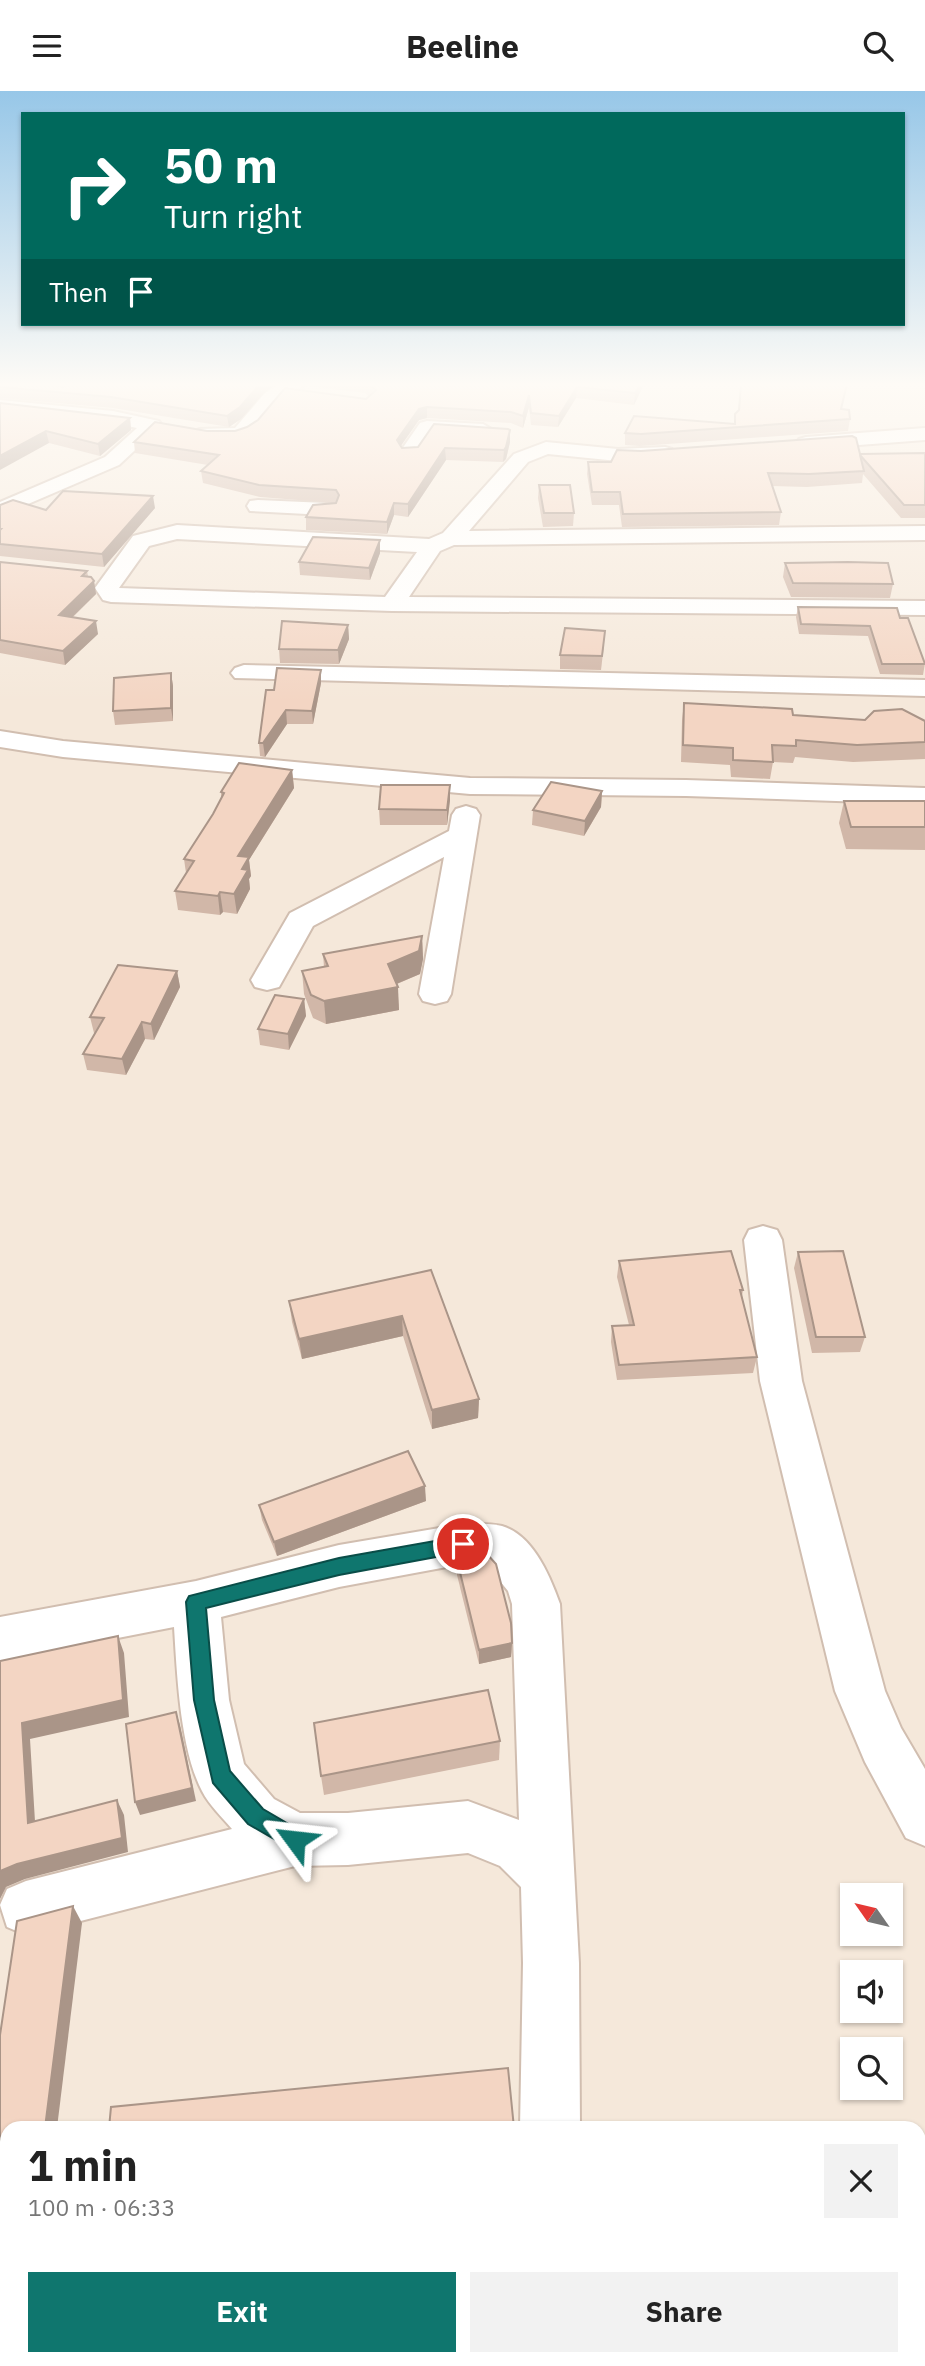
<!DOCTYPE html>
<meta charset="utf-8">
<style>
:root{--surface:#fff;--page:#f2f2f2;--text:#222;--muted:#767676;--accent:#0f766e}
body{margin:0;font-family:"IBM Plex Sans",sans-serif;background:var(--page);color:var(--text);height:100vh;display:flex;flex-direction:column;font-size:26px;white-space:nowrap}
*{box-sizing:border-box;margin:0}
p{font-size:23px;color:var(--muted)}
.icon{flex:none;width:38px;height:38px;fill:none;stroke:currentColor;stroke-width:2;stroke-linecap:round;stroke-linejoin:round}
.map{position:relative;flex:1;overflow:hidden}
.panel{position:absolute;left:0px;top:2030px;width:926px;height:245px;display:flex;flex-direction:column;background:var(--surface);border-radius:21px 21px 0 0;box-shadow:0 2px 5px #0004}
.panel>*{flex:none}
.top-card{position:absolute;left:21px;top:21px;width:884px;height:214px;border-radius:0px;box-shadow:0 2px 5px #0004;background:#00695c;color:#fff;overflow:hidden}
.needle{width:46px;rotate:304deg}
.buttons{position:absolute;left:840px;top:1792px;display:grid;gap:14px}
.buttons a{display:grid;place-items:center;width:63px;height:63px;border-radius:0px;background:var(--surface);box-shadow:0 2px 5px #0004;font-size:35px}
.pin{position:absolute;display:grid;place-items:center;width:60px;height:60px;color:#fff;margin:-30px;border:4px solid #fff;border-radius:50%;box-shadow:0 2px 7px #0007}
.me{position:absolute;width:77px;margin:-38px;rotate:300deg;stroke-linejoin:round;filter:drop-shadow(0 0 5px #0008)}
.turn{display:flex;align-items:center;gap:24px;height:147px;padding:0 28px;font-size:32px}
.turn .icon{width:91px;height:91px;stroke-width:2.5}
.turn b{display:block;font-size:49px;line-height:60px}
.then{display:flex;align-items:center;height:66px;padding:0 28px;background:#0003;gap:14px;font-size:26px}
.round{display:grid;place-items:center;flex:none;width:74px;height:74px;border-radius:0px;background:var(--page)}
.head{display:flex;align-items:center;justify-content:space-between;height:119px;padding:0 28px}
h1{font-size:42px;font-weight:700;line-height:52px}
.action{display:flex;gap:14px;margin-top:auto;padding:14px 28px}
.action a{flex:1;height:80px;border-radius:0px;background:var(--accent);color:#fff;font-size:28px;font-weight:700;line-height:80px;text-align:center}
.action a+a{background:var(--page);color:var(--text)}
header{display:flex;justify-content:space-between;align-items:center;height:91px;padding:0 28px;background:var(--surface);font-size:32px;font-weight:700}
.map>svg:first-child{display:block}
</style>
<header><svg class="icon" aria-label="menu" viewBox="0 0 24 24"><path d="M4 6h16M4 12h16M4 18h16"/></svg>Beeline<svg class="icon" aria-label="search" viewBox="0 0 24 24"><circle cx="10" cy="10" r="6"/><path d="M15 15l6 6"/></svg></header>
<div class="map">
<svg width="925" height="2275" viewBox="0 0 925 2275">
<rect width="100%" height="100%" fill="#fdf6ec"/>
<!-- residential -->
<path fill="#f5e8da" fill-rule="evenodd" d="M0 293H925V2275H0ZM852 1804H891V1843H852ZM852 1881H891V1920H852ZM852 1958H891V1997H852ZM7 2037H919V2268H7Z"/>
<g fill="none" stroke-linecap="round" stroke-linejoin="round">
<defs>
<g id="minor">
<polygon points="280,293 306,293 279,310 249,345 223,350 199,346 196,342 199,338 235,337 265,302"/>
<polygon points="0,309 113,320 159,330 162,334 119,374 0,425 0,411 105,366 137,337 113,332 0,321"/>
<polygon points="427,330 483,333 493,339 483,345 433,342 416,366 402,366 399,362 402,358 420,332"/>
<polygon points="925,337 925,349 806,358 799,356 796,352 799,348 806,346"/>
<path d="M546 351 618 358 665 356 672 358 675 362 672 366 665 368 618 370 548 363 528 371 469 440 925 435V449L454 454 440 460 409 506 925 510V524L392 520 111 511 103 509 95 497 133 445 177 434 429 448 443 442 514 363ZM177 448 417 461 385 506 119 497 149 455Z"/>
<polygon points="258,409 326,412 334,413 337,418 334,423 326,424 250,420 247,415 250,410"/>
<polygon points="244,574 925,589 925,605 235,587 231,582 235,577"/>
<polygon points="0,640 63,650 470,687 686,689 925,697 925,713 686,705 470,703 63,666 0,656"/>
<polygon points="466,715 476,718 480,724 451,903 447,910 435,913 423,910 419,903 444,766 313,835 279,896 267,899 255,896 251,889 290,822 449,740 452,724 456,718"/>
<polygon points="763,1135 777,1139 782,1149 802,1290 885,1600 901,1637 925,1678 925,1755 906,1747 865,1671 835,1600 760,1290 744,1149 749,1139"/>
<path d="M463 1433C475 1433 490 1432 502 1435 533 1444 550 1485 560 1513L579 1872 580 2037H520L523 1872 521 1796 500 1775 468 1762 348 1774 295 1775 26 1844 7 1836 0 1814 7 1798 26 1790 232 1738C222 1726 209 1714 202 1700 180 1658 177 1584 174 1536L0 1570V1526L196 1490 339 1454ZM463 1473 487 1474 508 1500 512 1513 519 1729 468 1710 348 1722H300L274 1708 244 1673 229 1609 221 1526 339 1496Z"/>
<rect x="512" y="2268" width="66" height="7"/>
</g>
</defs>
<!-- minor casing -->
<use href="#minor" stroke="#d1beb0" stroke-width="4"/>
<!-- minor -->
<use href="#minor" fill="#fff" fill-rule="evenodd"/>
</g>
<!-- wall -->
<g fill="#d1b7a8">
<polygon points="0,293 63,296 264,302 241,328 229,336 113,317 0,307"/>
<polygon points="307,293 447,293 450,295 644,293 634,314 576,307 558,336 531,334 529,316 523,337 511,332 427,327 419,329 401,355 402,357 510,351 506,368 503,371 446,369 408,426 394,424 387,443 306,439 306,426 336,412 260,406 203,392 201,380 208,374 135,362 134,351 207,340 235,340 366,308 369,305 365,302 308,295"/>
<polygon points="0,312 130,327 131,339 100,365 49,352"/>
<polygon points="842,319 850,328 848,340 640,355 625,354 625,342 734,332 735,323 738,320"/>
<polygon points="641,360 860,363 925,362 925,427 901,427 863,383 862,392 807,396 772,395 781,421 779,434 622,436 619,414 592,414 587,383 588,371 611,371"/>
<polygon points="539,394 574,422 573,435 543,436 538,407"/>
<polygon points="0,414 46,419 155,417 104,476 0,465"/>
<polygon points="380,449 380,462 370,489 300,484 299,471"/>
<polygon points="0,471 87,480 88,485 94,490 96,503 73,526 98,543 65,574 0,562"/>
<polygon points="785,472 893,493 890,507 791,506 783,486"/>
<polygon points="798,516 900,527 925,572 923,584 880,583 868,545 799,543 796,526"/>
<polygon points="348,534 349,548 339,573 280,572 279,558"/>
<polygon points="604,554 601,579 560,578 560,564"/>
<polygon points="171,582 173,595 173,630 115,634 113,620"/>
<polygon points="321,592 313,633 287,633 265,666 260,665 259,652 274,599"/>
<polygon points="684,612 793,624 865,629 925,630 925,668 853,671 795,666 793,672 773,671 770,688 731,686 730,674 681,671 682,629"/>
<polygon points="292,679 294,697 249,769 251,785 249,788 250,798 237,823 223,821 220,824 178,819 175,800 186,782 184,768 213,723 221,707 221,701"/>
<polygon points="602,700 601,716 584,745 532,734 533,719"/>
<polygon points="450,709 447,734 380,734 379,718"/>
<polygon points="844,710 925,710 925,759 846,758 839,732"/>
<polygon points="422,845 423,868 420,883 397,893 399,919 326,933 313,927 304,903 302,880 324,876 323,863"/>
<polygon points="177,880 180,896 154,949 145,948 126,984 87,979 83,963 95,942 94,942 90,926"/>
<polygon points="304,908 306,925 289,959 260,954 258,938"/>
<polygon points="798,1161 865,1246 860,1261 812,1262 794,1177"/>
<polygon points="619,1170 743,1199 742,1205 757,1266 753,1282 617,1289 611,1251 612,1235 629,1234 617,1186"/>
<polygon points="431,1179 479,1308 478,1327 432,1338 403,1245 302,1268 292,1231 289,1210"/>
<polygon points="426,1410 277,1465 262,1429 259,1414"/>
<polygon points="457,1469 512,1552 511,1566 479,1573 457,1484"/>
<polygon points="500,1650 499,1669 324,1704 321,1685"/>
<polygon points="82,1832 7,2037 7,2158 0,2158 0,1944"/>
<rect x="919" y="2152" width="6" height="92"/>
</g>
<!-- shaded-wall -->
<g fill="#aa9588">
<polygon points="260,293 276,293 264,302 241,328 229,336 227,325"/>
<polygon points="640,293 644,293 634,314 635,302"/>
<polygon points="577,296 576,307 558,336 559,325"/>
<polygon points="529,304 529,316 523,337 523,325"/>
<polygon points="427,316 427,327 419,329 397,360 397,349 419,318"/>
<polygon points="130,327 131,339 100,365 98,353"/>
<polygon points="510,339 510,351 506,368 503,371 504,359"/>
<polygon points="46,340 49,352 0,379 0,365"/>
<polygon points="445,357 446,369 408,426 408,413"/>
<polygon points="153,405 155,417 104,476 102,463"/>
<polygon points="394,412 394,424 387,443 387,431"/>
<polygon points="380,449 380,462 370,489 369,477"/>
<polygon points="94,490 96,503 61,537 59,524"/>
<polygon points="96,530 98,543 65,574 63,560"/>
<polygon points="348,534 349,548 339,573 338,559"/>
<polygon points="321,579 321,592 313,633 312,620"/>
<polygon points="171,582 173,595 173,630 171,617"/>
<polygon points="286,619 287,633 265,666 263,652"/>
<polygon points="292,679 294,697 249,769 251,785 249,788 250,798 237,823 234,803 238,765"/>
<polygon points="450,694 450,709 447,734 447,719"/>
<polygon points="602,700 601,716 584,745 585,730"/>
<polygon points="220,801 223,821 220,824 218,805"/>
<polygon points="422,845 423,868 420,883 389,896 388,873"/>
<polygon points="177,880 180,896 154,949 151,933"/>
<polygon points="398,896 399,919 326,933 324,910"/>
<polygon points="304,908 306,925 289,959 288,943"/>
<polygon points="142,931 145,948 126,984 122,968"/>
<polygon points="402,1225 403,1245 302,1268 299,1248"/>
<polygon points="479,1308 478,1327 432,1338 432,1319"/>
<polygon points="425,1395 426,1410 277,1465 274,1451"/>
<polygon points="118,1545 124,1562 129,1626 30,1648 36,1747 28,1732 22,1632"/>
<polygon points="512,1552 511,1566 479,1573 479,1559"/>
<polygon points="176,1621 180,1634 196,1710 140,1724 135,1711"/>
<polygon points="117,1709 124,1724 128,1761 25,1788 6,1796 0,1808 0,1780"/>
<polygon points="73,1815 82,1832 57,2037 45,2037"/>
</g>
<!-- building -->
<g fill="#f3d5c3" stroke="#aa9588" stroke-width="2">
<polygon points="0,293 53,293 63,296 68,293 260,293 240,316 227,325 111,306 0,296"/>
<polygon points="368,293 447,293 450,295 455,293 640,293 635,302 577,296 559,325 531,322 529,304 523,325 511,321 427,316 419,318 397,349 402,357 418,356 434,333 508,338 510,339 506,356 504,359 445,357 408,413 394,412 387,431 306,426 313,414 336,412 339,404 336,399 259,394 201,380 219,364 134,351 155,331 207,340 235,340 247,336 258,329 285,297 366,308 376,299"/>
<polygon points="741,293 847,293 841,318 849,319 850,328 641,343 625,342 634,325 735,333 735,323 739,319"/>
<polygon points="0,312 130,327 98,353 46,340 0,365"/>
<polygon points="852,345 856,347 860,363 925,362 925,414 904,414 860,364 864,380 809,383 768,382 781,421 623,423 620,401 592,401 588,371 611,371 617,359 641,360"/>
<polygon points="539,394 570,394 574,422 544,422"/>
<polygon points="63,400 153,405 102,463 0,453 0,439 1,438 0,438 0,414 13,409 46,419"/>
<polygon points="313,446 380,449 369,477 299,471"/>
<polygon points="0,471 87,480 82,485 91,486 94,490 59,524 96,530 63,560 0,549"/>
<polygon points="848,471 888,472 893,493 793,492 785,472"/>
<polygon points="798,516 897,517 900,527 908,527 925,573 882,573 870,535 801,533"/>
<polygon points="282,530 348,534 338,559 279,558"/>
<polygon points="565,537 605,540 602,565 560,564"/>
<polygon points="277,577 321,579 312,620 286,619 263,652 259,652 266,599 274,599"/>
<polygon points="171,582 171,617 113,620 114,587"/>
<polygon points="684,612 792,618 793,624 865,629 874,620 902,618 925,630 925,651 857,654 796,649 796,655 772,654 773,671 733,669 733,657 683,654"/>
<polygon points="239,672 292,679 238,765 249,766 242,778 248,779 234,803 220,801 218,805 175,800 194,770 184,768 213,723 224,702 221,701"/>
<polygon points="551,691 602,700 585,730 533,719"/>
<polygon points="381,694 450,694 447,719 379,718"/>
<polygon points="844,710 925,710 925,736 851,736"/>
<polygon points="422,845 419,860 388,873 398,896 324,910 311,904 302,880 328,875 323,863"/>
<polygon points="118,874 177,880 151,933 142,931 122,968 83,963 104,927 90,926"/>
<polygon points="275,904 304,908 288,943 258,938"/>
<polygon points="731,1160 743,1199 740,1199 757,1266 619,1274 612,1235 634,1234 619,1170"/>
<polygon points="843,1160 865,1246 816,1246 798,1161"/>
<polygon points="431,1179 479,1308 432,1319 402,1225 299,1248 289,1210"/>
<polygon points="408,1360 425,1395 274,1451 259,1414"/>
<polygon points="487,1463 496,1473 511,1532 512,1552 479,1559 457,1469"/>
<polygon points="118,1545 123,1609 22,1632 28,1732 117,1709 122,1747 17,1773 0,1780 0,1570"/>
<polygon points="488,1599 500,1650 321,1685 314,1632"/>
<polygon points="176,1621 192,1697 135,1711 126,1633"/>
<polygon points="73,1815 45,2037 7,2037 7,2146 0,2147 0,1944 17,1830"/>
<polygon points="508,1977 514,2037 109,2037 111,2016"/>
<rect x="919" y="2152" width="6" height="83"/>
</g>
<!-- sky -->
<linearGradient id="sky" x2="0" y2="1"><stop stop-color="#97c7e8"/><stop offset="0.48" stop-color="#fefbf6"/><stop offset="1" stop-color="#fefbf6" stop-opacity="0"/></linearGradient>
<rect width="925" height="612" fill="url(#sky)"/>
<!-- route -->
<polygon fill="#0f766e" stroke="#0a4d48" stroke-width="2" points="463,1445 470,1447 472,1453 470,1459 463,1461 339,1484 206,1517 214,1609 230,1680 263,1718 302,1741 306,1749 302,1756 295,1760 248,1733 213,1692 194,1609 186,1511 189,1505 339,1467"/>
</svg>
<div class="buttons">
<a><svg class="needle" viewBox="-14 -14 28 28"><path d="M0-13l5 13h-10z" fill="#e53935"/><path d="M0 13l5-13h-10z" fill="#767676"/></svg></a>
<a><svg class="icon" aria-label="sound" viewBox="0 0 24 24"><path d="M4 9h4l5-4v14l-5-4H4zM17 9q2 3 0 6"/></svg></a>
<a><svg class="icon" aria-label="search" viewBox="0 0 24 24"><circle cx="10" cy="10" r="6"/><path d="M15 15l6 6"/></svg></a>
</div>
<div class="pin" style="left:463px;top:1453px;background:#d93025"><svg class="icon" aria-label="arrive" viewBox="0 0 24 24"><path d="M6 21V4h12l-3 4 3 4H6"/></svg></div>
<svg class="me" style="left:295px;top:1749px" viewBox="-20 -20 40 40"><path d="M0-17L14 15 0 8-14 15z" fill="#0f766e" stroke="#fff" stroke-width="4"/></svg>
<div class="top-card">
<div class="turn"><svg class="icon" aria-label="right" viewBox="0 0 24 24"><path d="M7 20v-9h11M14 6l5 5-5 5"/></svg><div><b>50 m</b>Turn right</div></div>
<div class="then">Then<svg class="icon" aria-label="arrive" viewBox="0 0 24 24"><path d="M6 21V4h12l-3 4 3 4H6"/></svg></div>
</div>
<section class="panel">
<div class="head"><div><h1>1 min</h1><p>100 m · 06:33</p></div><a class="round"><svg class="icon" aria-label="close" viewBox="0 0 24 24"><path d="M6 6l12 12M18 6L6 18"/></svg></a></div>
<div class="action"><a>Exit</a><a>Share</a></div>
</section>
</div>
